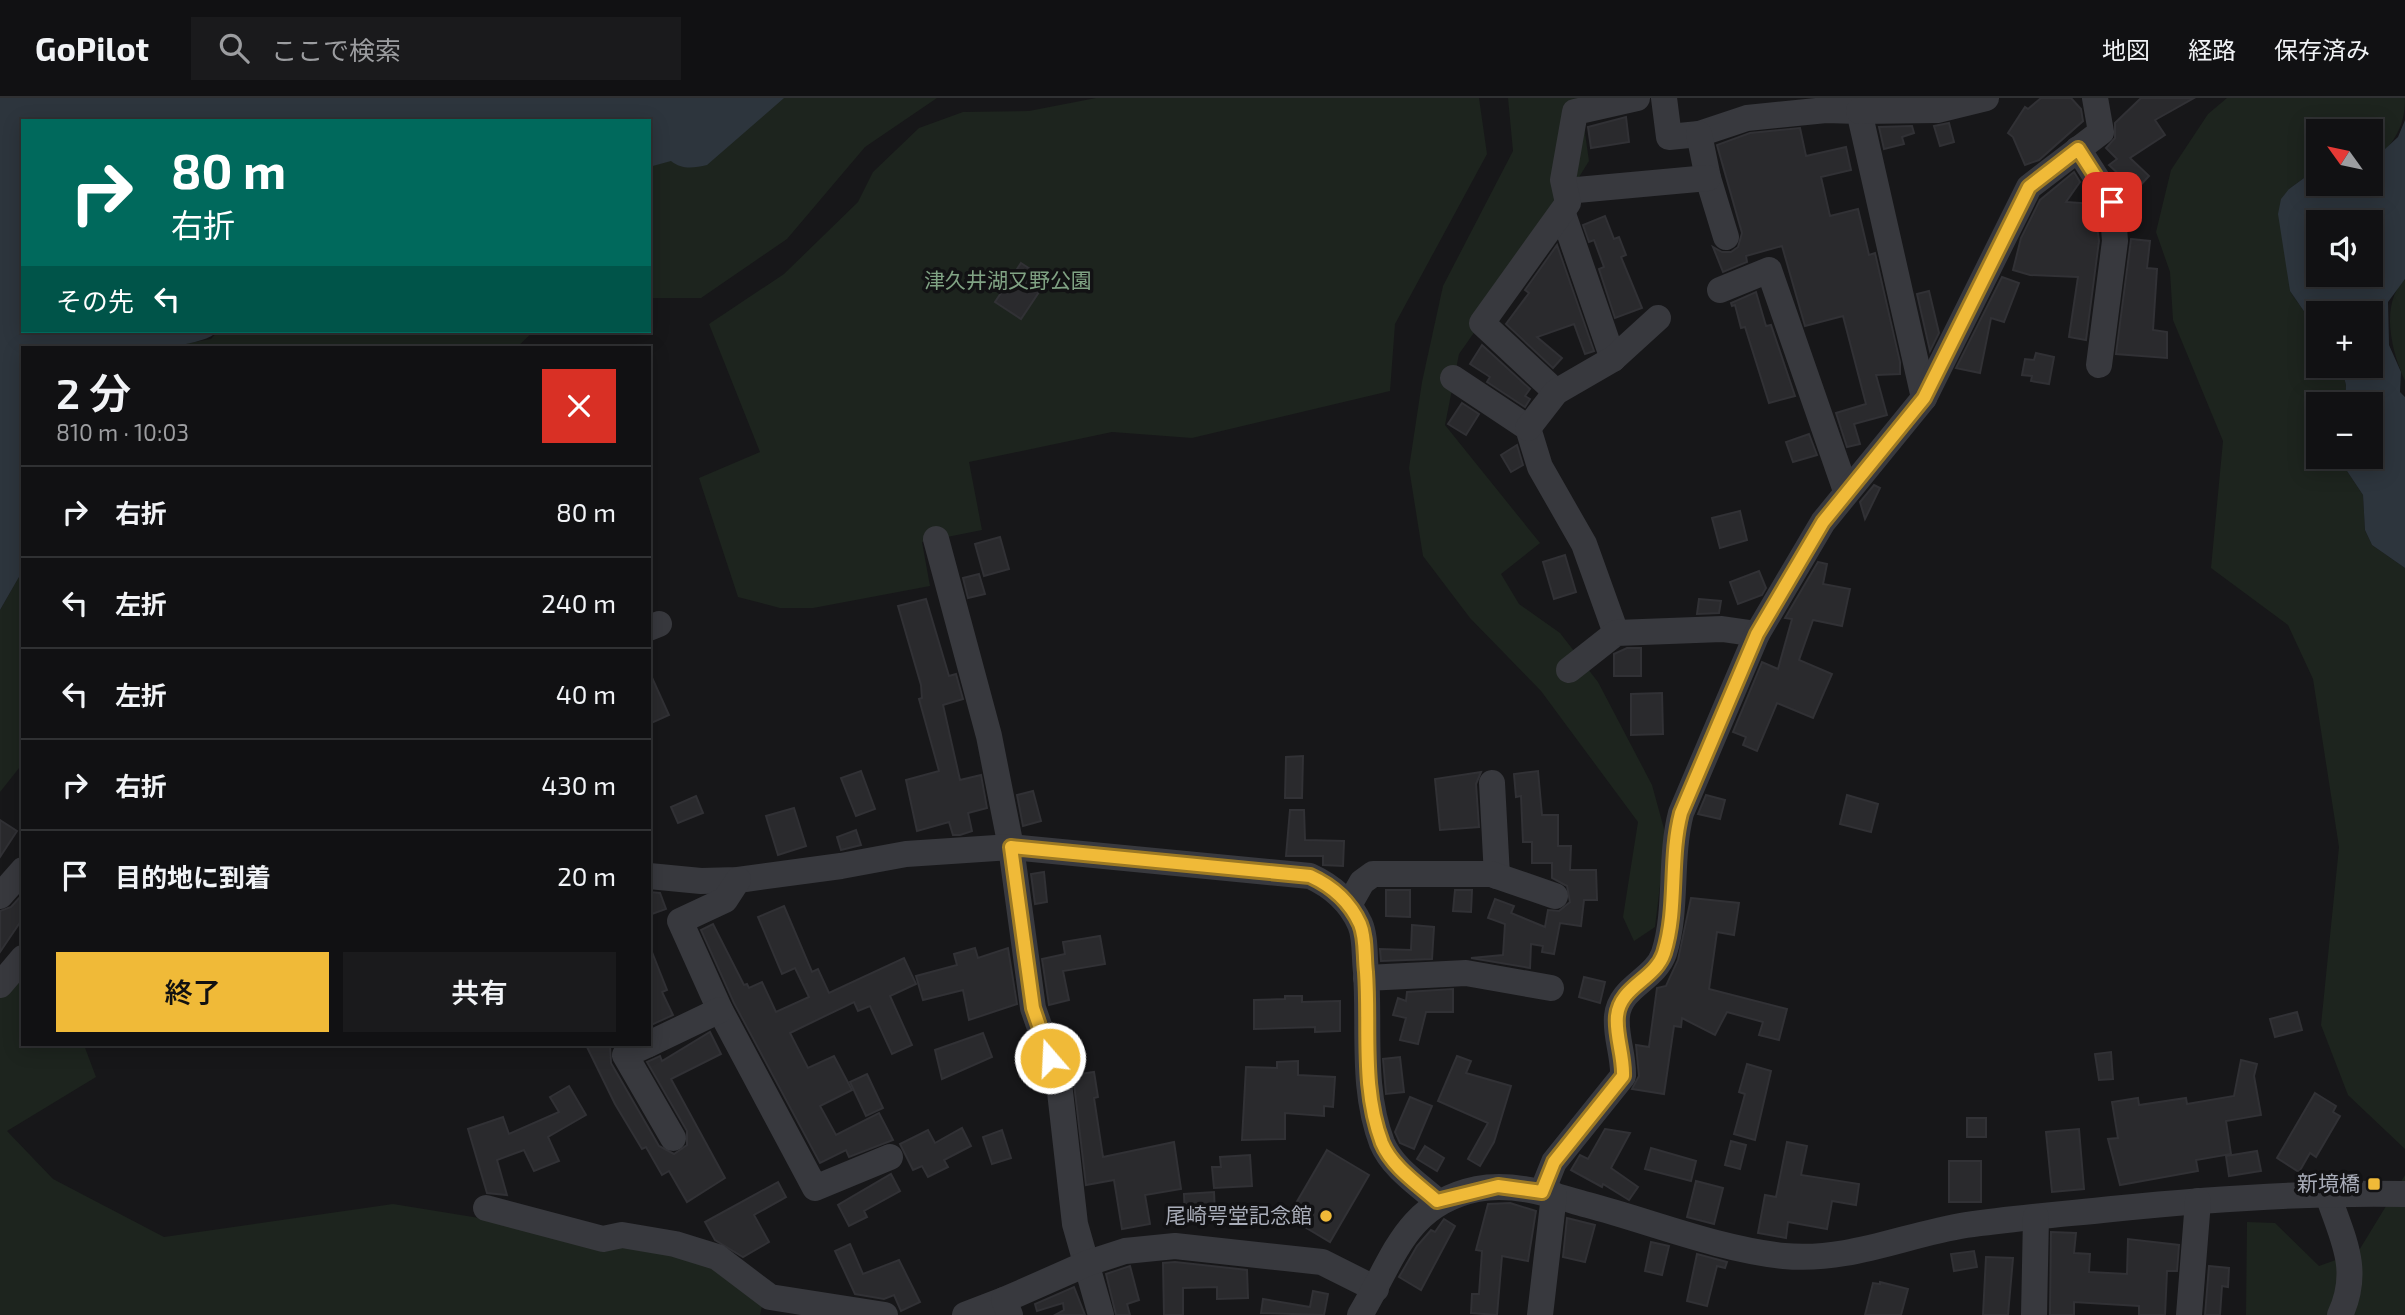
<!DOCTYPE html>
<html lang="ja">
<meta charset="utf-8">
<style>
:root{--surface:#111113;--page:#1a1a1c;--text:#f1f3f6;--muted:#9c9da0;--line:#303133;--accent:#f0ba38}
body{margin:0;font-family:"Exo 2","Noto Sans JP",sans-serif;background:var(--page);color:var(--text);height:100vh;display:flex;flex-direction:column;font-size:26px;white-space:nowrap}
*{box-sizing:border-box;margin:0}
p{font-size:23px;color:var(--muted)}
.icon{flex:none;width:38px;height:38px;fill:none;stroke:currentColor;stroke-width:2;stroke-linecap:round;stroke-linejoin:round}
.map{position:relative;flex:1;overflow:hidden}
.side{position:absolute;left:21px;top:248px;width:630px;height:700px;display:flex;flex-direction:column;background:var(--surface);border-radius:0px;box-shadow:0 4px 18px #0003,0 0 0 2px var(--line)}
.side>*{flex:none}
.top-card{position:absolute;left:21px;top:21px;width:630px;height:214px;border-radius:0px;box-shadow:0 4px 18px #0003,0 0 0 2px var(--line);background:#00695c;color:#fff;overflow:hidden}
.needle{width:46px;rotate:303deg}
.controls{position:absolute;left:2306px;top:21px;display:grid;gap:14px}
.controls a{display:grid;place-items:center;width:77px;height:77px;border-radius:0px;background:var(--surface);box-shadow:0 4px 18px #0003,0 0 0 2px var(--line);font-size:35px}
.pin{position:absolute;display:grid;place-items:center;width:60px;height:60px;color:#fff;margin:-30px;border-radius:14px;box-shadow:0 4px 10px #0006}
.me{position:absolute;width:77px;margin:-38px;rotate:341deg;stroke-linejoin:round;filter:drop-shadow(0 0 5px #0008)}
.turn{display:flex;align-items:center;gap:24px;height:147px;padding:0 35px;font-size:32px}
.turn .icon{width:91px;height:91px;stroke-width:2.5}
.turn b{display:block;font-size:49px;line-height:60px}
.then{display:flex;align-items:center;height:66px;padding:0 35px;background:#0003;gap:14px;font-size:26px}
.round{display:grid;place-items:center;flex:none;width:74px;height:74px;border-radius:0px;background:var(--page)}
.overview{display:flex;align-items:center;justify-content:space-between;height:119px;padding:0 35px}
h1{font-size:42px;font-weight:600;line-height:52px}
.action{display:flex;gap:14px;margin-top:auto;padding:14px 35px}
.action a{flex:1;height:80px;border-radius:0px;background:var(--accent);color:#111;font-size:28px;font-weight:600;line-height:80px;text-align:center}
.action a+a{background:var(--page);color:var(--text)}
ul{padding:0;list-style:none}
li{display:flex;align-items:center;gap:21px;height:91px;padding:0 35px;border-top:2px solid var(--line)}
li div{flex:1}
li b{display:block;font-size:26px}
li em{font-style:normal}
header{display:flex;align-items:center;gap:42px;box-sizing:border-box;height:98px;padding:0 35px;background:var(--surface);border-bottom:2px solid var(--line)}
header strong{font-size:33px}
nav{display:flex;gap:38px;margin-inline-start:auto;font-size:24px}
.search{width:490px;height:63px;background:var(--page);display:flex;align-items:center;gap:18px;box-sizing:border-box;padding:0 24px;border-radius:0px;color:var(--muted);font-size:26px}
.map>svg:first-child{display:block}
</style>
<header>
<strong>GoPilot</strong>
<div class="search"><svg class="icon" aria-label="search" viewBox="0 0 24 24"><circle cx="10" cy="10" r="6"/><path d="M15 15l6 6"/></svg>ここで検索</div>
<nav><a>地図</a><a>経路</a><a>保存済み</a></nav>
</header>
<div class="map">
<svg width="2405" height="1217" viewBox="0 0 2405 1217">
<rect width="100%" height="100%" fill="#171719"/>
<!-- green -->
<g fill="#1d241e">
<polygon points="782,0 937,0 865,49 787,141 701,200 649,200 649,68"/>
<polygon points="1096,0 1479,0 1487,56 1395,226 1390,293 1192,340 1112,334 969,364 982,432 922,444 930,488 813,510 780,510 738,499 699,380 760,354 709,226 784,176 858,104 873,74 919,30 963,14 1029,13"/>
<polygon points="1508,0 1580,0 1589,63 1546,132 1459,256 1445,327 1540,445 1501,476 1519,506 1560,535 1598,584 1652,687 1666,738 1655,829 1634,843 1623,819 1638,724 1541,593 1470,520 1423,458 1409,370 1422,284 1443,188 1513,53"/>
<path d="M2227 0H2405C2405 29 2395 42 2376 63L2371 64V33H2319V69L2289 91 2290 193 2319 235V268H2341L2346 287 2345 306H2319V359H2341V364L2363 397 2365 432 2372 447 2405 470V1051L2348 997 2321 927 2339 749 2313 581 2288 527 2211 470 2223 343 2173 222 2170 174 2156 134 2171 72 2208 16Z"/>
<path d="M2405 181V283C2392 255 2379 206 2405 181Z"/>
<polygon points="218,233 534,233 516,250 159,250 211,241"/>
<polygon points="23,472 23,665 0,694 0,512"/>
<polygon points="23,870 23,947 84,947 96,979 7,1033 53,1081 164,1139 393,1106 664,1150 719,1171 763,1204 760,1217 0,1217 0,881"/>
<polygon points="2405,1077 2405,1217 2246,1217 2247,1124 2275,1125 2319,1168 2358,1154"/>
</g>
<!-- water -->
<g fill="#2d353d" fill-rule="evenodd">
<path d="M0 0H784L707 67C694 70 682 72 671 63L649 69V23H23V233H218C194 259 62 250 23 250V472L0 512Z"/>
<path d="M2405 22V181L2388 204 2389 247 2401 274 2400 294 2405 299V470L2372 447 2365 432 2363 397 2341 364V359H2371V306H2345L2346 287 2341 268H2371V215H2319V235L2290 193 2278 116 2281 101 2289 91 2319 69V86H2371V64L2398 39ZM2319 124H2371V177H2319Z"/>
</g>
<!-- building -->
<g fill="#2a2a2d" stroke="#313135" stroke-width="2">
<polygon points="2041,0 2071,0 2081,11 2083,23 2039,62 2025,67 2013,39 2008,35 2025,9 2028,11"/>
<polygon points="2141,0 2194,0 2155,22 2165,37 2130,60 2149,78 2136,92 2109,67 2117,61 2106,50 2115,40 2115,25"/>
<polygon points="1626,19 1629,44 1591,50 1588,29"/>
<polygon points="1949,25 1954,44 1940,48 1934,28"/>
<polygon points="1912,28 1914,35 1902,39 1904,46 1884,51 1879,29"/>
<polygon points="1800,30 1806,58 1846,49 1851,72 1821,79 1830,118 1858,111 1869,157 1875,155 1900,264 1900,276 1876,277 1887,317 1854,326 1860,346 1847,349 1836,315 1866,306 1843,218 1805,228 1782,148 1746,158 1747,164 1723,174 1713,149 1722,154 1731,154 1738,149 1742,135 1717,47 1750,35"/>
<polygon points="2074,74 2080,84 2066,104 2094,106 2099,143 2086,242 2069,239 2078,179 2030,177 2013,172 2021,140 2040,102"/>
<polygon points="1605,118 1614,141 1619,139 1626,157 1621,159 1642,210 1615,220 1599,171 1604,169 1594,142 1589,144 1583,127"/>
<polygon points="2131,141 2150,143 2147,170 2157,171 2153,232 2167,234 2167,260 2116,256"/>
<polygon points="1557,147 1594,253 1585,256 1574,226 1537,239 1562,260 1553,270 1506,226 1529,195 1525,192"/>
<polygon points="1021,165 1047,182 1021,221 995,204"/>
<polygon points="2002,179 2019,185 2004,224 1991,220 1980,275 1956,270"/>
<polygon points="1929,193 1939,235 1930,253 1917,196"/>
<polygon points="1756,194 1766,228 1771,227 1795,298 1769,305 1745,229 1741,230 1735,207 1732,208 1731,205"/>
<polygon points="1482,247 1530,291 1525,298 1530,301 1525,309 1487,284 1490,279 1470,266"/>
<polygon points="2036,255 2054,259 2049,286 2031,283 2032,278 2022,277 2025,261 2034,262"/>
<polygon points="1462,305 1479,316 1466,337 1448,326"/>
<polygon points="1809,336 1817,357 1793,364 1786,344"/>
<polygon points="1517,347 1523,367 1511,374 1501,357"/>
<polygon points="1874,387 1880,390 1865,421 1860,404"/>
<polygon points="1740,413 1747,442 1720,450 1712,420"/>
<polygon points="1000,439 1009,471 984,478 975,446"/>
<polygon points="1565,457 1576,494 1554,501 1543,464"/>
<polygon points="1818,464 1827,466 1823,486 1850,491 1842,528 1813,522 1799,562 1832,576 1813,620 1777,605 1757,653 1743,647 1746,639 1733,634 1762,564 1778,571 1792,521 1785,520"/>
<polygon points="1759,473 1766,490 1762,497 1738,506 1730,484"/>
<polygon points="979,476 985,496 968,500 963,480"/>
<polygon points="926,501 949,578 956,576 963,601 943,607 960,682 981,677 987,710 968,715 972,733 960,737 953,737 949,724 917,733 906,682 939,673 919,601 922,600 921,587 898,508"/>
<polygon points="1699,501 1721,503 1719,515 1697,516"/>
<polygon points="1627,550 1641,550 1641,578 1614,578 1614,556"/>
<polygon points="649,573 669,617 649,626"/>
<polygon points="1662,595 1663,636 1631,637 1631,596"/>
<polygon points="1303,658 1302,700 1285,700 1286,659"/>
<polygon points="861,673 875,711 856,718 841,680"/>
<polygon points="1538,673 1542,717 1558,717 1558,748 1571,748 1570,772 1596,772 1597,802 1584,802 1581,828 1560,825 1554,856 1542,854 1543,848 1531,846 1530,870 1471,860 1503,857 1505,826 1488,820 1495,801 1514,808 1511,815 1545,829 1548,812 1559,813 1570,804 1567,788 1552,780 1552,765 1532,765 1532,744 1523,744 1521,698 1516,699 1514,676"/>
<polygon points="1481,674 1476,686 1479,729 1440,732 1435,681"/>
<polygon points="1033,693 1041,723 1023,728 1017,697"/>
<polygon points="1706,697 1725,702 1720,721 1698,716"/>
<polygon points="1847,697 1878,706 1871,734 1840,726"/>
<polygon points="696,698 703,715 678,725 671,709"/>
<polygon points="794,710 806,748 778,757 766,718"/>
<polygon points="1290,712 1304,712 1305,742 1344,743 1343,768 1323,767 1323,758 1286,758"/>
<polygon points="0,722 17,733 0,759"/>
<polygon points="856,732 861,747 841,752 837,739"/>
<polygon points="1044,774 1047,804 1035,806 1031,776"/>
<polygon points="1386,792 1410,792 1410,819 1386,818"/>
<polygon points="1455,792 1472,792 1471,814 1453,813"/>
<polygon points="649,794 660,795 666,811 649,817"/>
<polygon points="22,797 23,820 0,854 0,813 11,809"/>
<polygon points="1691,800 1739,805 1734,837 1717,834 1709,891 1787,911 1779,942 1759,937 1763,924 1727,914 1715,937 1682,920 1681,929 1674,928 1664,996 1632,991 1639,978 1636,947 1649,949 1657,890 1666,888 1678,862"/>
<polygon points="784,808 812,874 818,871 829,895 904,860 916,886 890,898 912,947 892,956 870,908 858,913 854,904 790,935 808,970 834,958 852,992 820,1008 836,1037 879,1015 893,1042 849,1059 846,1052 820,1065 734,905 701,832 713,826 744,887 747,886 749,890 762,884 776,914 809,899 795,870 782,876 758,819"/>
<polygon points="1412,827 1434,829 1432,861 1381,863 1380,851 1411,852"/>
<polygon points="1100,838 1105,866 1063,873 1069,902 1049,907 1042,861 1065,856 1063,844"/>
<polygon points="650,849 667,892 662,894 673,917 649,928"/>
<polygon points="975,850 978,860 1008,850 1017,906 969,922 963,892 923,902 916,878 957,867 954,856"/>
<polygon points="1584,879 1605,884 1600,905 1579,899"/>
<polygon points="1453,891 1453,914 1426,914 1418,946 1400,942 1406,920 1393,917 1398,900 1406,903 1407,894"/>
<polygon points="1285,898 1302,898 1302,904 1340,903 1340,933 1315,934 1315,929 1254,931 1254,902 1285,901"/>
<polygon points="2297,914 2302,932 2275,939 2270,921"/>
<polygon points="710,934 721,956 671,981 725,1080 687,1104 669,1073 662,1077 646,1049 642,1051 615,1006 586,947 610,947 611,965 659,1048 674,1056 687,1047 687,1033 647,964 660,958 662,963"/>
<polygon points="983,935 992,959 942,981 935,952"/>
<polygon points="2111,954 2113,981 2099,982 2095,956"/>
<polygon points="1457,958 1471,963 1466,975 1511,988 1494,1044 1480,1068 1468,1061 1488,1025 1438,1003"/>
<polygon points="1400,959 1404,994 1386,996 1383,961"/>
<polygon points="2241,962 2257,966 2254,978 2261,1017 2226,1023 2231,1056 2196,1062 2198,1073 2120,1087 2108,1041 2118,1040 2112,1004 2138,1000 2139,1007 2186,1000 2187,1006 2234,998"/>
<polygon points="1298,963 1298,977 1335,979 1333,1009 1324,1008 1324,1018 1285,1015 1285,1041 1242,1042 1246,969 1277,970 1277,964"/>
<polygon points="1747,966 1771,973 1755,1042 1734,1036 1745,996 1739,994"/>
<polygon points="1094,974 1098,999 1094,1000 1103,1059 1174,1044 1181,1091 1145,1097 1150,1126 1122,1131 1114,1082 1086,1087 1073,977"/>
<polygon points="867,976 883,1010 866,1018 850,984"/>
<polygon points="569,988 586,1017 548,1039 559,1063 534,1073 524,1052 497,1062 507,1097 487,1095 468,1031 503,1019 509,1036 559,1014 550,999"/>
<polygon points="2315,995 2336,1008 2333,1014 2340,1018 2316,1059 2310,1055 2299,1074 2277,1060"/>
<polygon points="1410,999 1432,1008 1414,1051 1400,1045 1395,1034"/>
<rect x="1967" y="1020" width="19" height="19"/>
<polygon points="962,1030 971,1048 944,1062 948,1069 928,1079 922,1068 913,1072 900,1046 928,1032 935,1045"/>
<polygon points="1605,1031 1630,1035 1611,1070 1638,1089 1629,1102 1603,1086 1602,1089 1571,1072 1580,1057 1588,1061"/>
<polygon points="2079,1031 2084,1091 2052,1094 2046,1034"/>
<polygon points="1002,1032 1011,1060 992,1066 983,1039"/>
<polygon points="1731,1043 1746,1047 1740,1071 1725,1067"/>
<polygon points="1787,1044 1807,1048 1801,1077 1859,1086 1856,1107 1832,1103 1827,1131 1788,1124 1786,1140 1758,1135 1765,1097 1776,1099"/>
<polygon points="1425,1048 1444,1060 1437,1073 1417,1061"/>
<polygon points="1651,1050 1696,1063 1691,1083 1645,1071"/>
<polygon points="1327,1052 1369,1077 1330,1144 1288,1119"/>
<polygon points="2257,1053 2261,1073 2229,1078 2226,1058"/>
<polygon points="1250,1057 1252,1088 1214,1090 1212,1069 1221,1069 1220,1059"/>
<rect x="1949" y="1063" width="32" height="41"/>
<polygon points="891,1076 900,1093 864,1113 867,1119 849,1128 838,1107"/>
<polygon points="1696,1083 1723,1090 1714,1126 1687,1119"/>
<polygon points="778,1084 786,1099 754,1117 769,1144 743,1159 715,1142 705,1124"/>
<polygon points="1214,1094 1215,1115 1185,1120 1184,1096"/>
<polygon points="1510,1105 1536,1113 1528,1163 1502,1158 1497,1217 1471,1215 1472,1196 1479,1196 1482,1153 1476,1152 1488,1106"/>
<polygon points="1567,1120 1595,1127 1585,1164 1563,1159"/>
<polygon points="1444,1121 1455,1128 1421,1192 1399,1179 1417,1148 1431,1132 1435,1134"/>
<polygon points="2051,1134 2076,1135 2074,1155 2090,1156 2089,1174 2127,1176 2128,1141 2179,1147 2177,1173 2167,1173 2165,1217 2139,1217 2139,1208 2074,1204 2074,1217 2050,1217"/>
<polygon points="1651,1144 1669,1148 1662,1177 1645,1173"/>
<polygon points="850,1146 863,1176 899,1162 920,1204 901,1213 894,1197 884,1201 855,1196 835,1153"/>
<polygon points="1974,1153 1977,1169 1954,1173 1951,1156"/>
<polygon points="1697,1156 1727,1164 1725,1170 1717,1168 1707,1208 1687,1203"/>
<polygon points="1986,1159 2013,1160 2008,1217 1983,1217"/>
<polygon points="1175,1164 1247,1172 1248,1200 1217,1201 1217,1189 1183,1190 1183,1217 1164,1217 1163,1165"/>
<polygon points="1130,1168 1139,1202 1127,1206 1130,1217 1116,1217 1106,1176"/>
<polygon points="2209,1168 2229,1170 2228,1189 2222,1188 2220,1217 2205,1217"/>
<polygon points="1880,1184 1908,1191 1901,1217 1865,1217 1873,1185 1880,1186"/>
<polygon points="1074,1189 1085,1217 1055,1217 1064,1212 1063,1205 1037,1213 1035,1206"/>
<polygon points="1313,1193 1328,1196 1324,1217 1261,1215 1263,1201 1310,1209"/>
</g>
<g fill="none" stroke-linecap="round" stroke-linejoin="round">
<!-- minor -->
<g stroke="#38393e" stroke-width="26">
<polyline points="1664,0 1669,39 1699,36 1747,20 1826,12 1859,13 1924,300"/>
<polyline points="1859,13 1937,12 1986,0"/>
<polyline points="1699,36 1708,80 1726,139"/>
<polyline points="2078,51 2112,104 2115,143 2099,267"/>
<polyline points="1566,93 1708,80"/>
<polyline points="1563,116 1613,261"/>
<polyline points="1720,192 1769,172 1846,393"/>
<polyline points="1453,280 1528,330 1540,369 1584,446 1616,535"/>
<polyline points="1556,294 1482,225 1568,105 1563,82 1575,14 1637,0"/>
<polyline points="1528,330 1556,294 1613,261 1658,220"/>
<polyline points="936,441 989,638 1011,749 1033,910 1059,985 1075,1126 1101,1217"/>
<polyline points="649,530 659,526"/>
<polyline points="1569,572 1616,535 1722,531 1757,536"/>
<polyline points="1492,685 1497,778"/>
<path d="M649 778 701 783 738 782 841 768 906 756 1011 749 1310 778C1332 788 1350 804 1360 826 1366 840 1364 859 1366 874 1370 931 1361 990 1382 1045 1392 1069 1418 1086 1437 1103"/>
<polyline points="738,782 725,802 680,823 720,912 815,1090 890,1059"/>
<polyline points="0,798 23,772"/>
<polyline points="1349,807 1362,784 1373,776 1491,776 1555,798"/>
<polyline points="1366,880 1466,875 1551,890"/>
<polyline points="0,887 23,860"/>
<polyline points="649,946 720,912"/>
<polyline points="647,947 625,957 673,1040"/>
<path d="M1542 1094 1554 1064 1623 978C1624 958 1615 938 1617 918 1620 888 1655 882 1664 855 1678 811 1669 761 1681 715L1757 536 1823 424 1924 300 2029 89 2101 34 2095 0"/>
<path d="M2327 1094C2341 1138 2362 1170 2340 1217"/>
<polyline points="486,1110 603,1141 622,1137 675,1146 717,1159 770,1199 885,1217"/>
<polyline points="965,1217 1004,1202"/>
<polyline points="1010,1217 1004,1202 1088,1165 1125,1153 1175,1148 1322,1164 1376,1191"/>
<path d="M1360 1217C1394 1161 1405 1106 1477 1091 1514 1084 1552 1097 1588 1107 1652 1124 1718 1151 1784 1158 1849 1164 1904 1137 1966 1127 2015 1120 2064 1116 2112 1111 2210 1101 2307 1094 2405 1096"/>
<polyline points="1540,1217 1554,1097"/>
<polyline points="2034,1217 2036,1119"/>
<polyline points="2189,1217 2198,1103"/>
</g>
</g>
<g fill="none" stroke-linecap="round" stroke-linejoin="round">
<defs>
<path id="route" d="M1050 960 1033 910 1011 749 1310 778C1332 788 1350 804 1360 826 1366 840 1364 858 1366 874 1370 931 1361 990 1382 1045 1392 1069 1418 1086 1437 1103L1498 1088 1542 1094 1554 1064 1623 978C1624 958 1615 937 1617 918 1620 888 1655 882 1664 855 1678 810 1669 761 1681 715L1757 536 1823 424 1924 300 2029 89 2078 51 2112 104"/>
</defs>
<!-- route casing -->
<use href="#route" stroke="#9c7924" stroke-width="18"/>
<!-- route -->
<use href="#route" stroke="#f0ba38" stroke-width="12"/>
</g>
<!-- markers -->
<g fill="#f0ba38" stroke="#121214" stroke-width="2.5">
<rect x="2367" y="1079" width="14" height="14" rx="3.5"/>
<circle cx="1326" cy="1118" r="7"/>
</g>
<g text-anchor="middle" stroke-width="7" stroke-linejoin="round" paint-order="stroke">
<!-- park labels -->
<g font-size="21" fill="#80a384" stroke="#121214">
<text x="1008" y="190">津久井湖又野公園</text>
</g>
<!-- poi labels -->
<g font-size="21" fill="#a9adb9" stroke="#121214" text-anchor="end">
<text x="2360" y="1093">新境橋</text>
<text x="1312" y="1125">尾崎咢堂記念館</text>
</g>
</g>
</svg>
<div class="controls">
<a><svg class="needle" viewBox="-14 -14 28 28"><path d="M0-13l5 13h-10z" fill="#e53935"/><path d="M0 13l5-13h-10z" fill="#9c9da0"/></svg></a>
<a><svg class="icon" aria-label="sound" viewBox="0 0 24 24"><path d="M4 9h4l5-4v14l-5-4H4zM17 9q2 3 0 6"/></svg></a>
<a>+</a>
<a>−</a>
</div>
<div class="pin" style="left:2112px;top:104px;background:#d93025"><svg class="icon" aria-label="arrive" viewBox="0 0 24 24"><path d="M6 21V4h12l-3 4 3 4H6"/></svg></div>
<svg class="me" style="left:1050px;top:960px" viewBox="-20 -20 40 40"><circle r="17" fill="#f0ba38" stroke="#fff" stroke-width="3"/><path d="M0-11L8 9 0 5-8 9z" fill="#fff"/></svg>
<div class="top-card">
<div class="turn"><svg class="icon" aria-label="right" viewBox="0 0 24 24"><path d="M7 20v-9h11M14 6l5 5-5 5"/></svg><div><b>80 m</b>右折</div></div>
<div class="then">その先<svg class="icon" aria-label="left" viewBox="0 0 24 24"><path d="M17 20v-9H6M10 6l-5 5 5 5"/></svg></div>
</div>
<section class="side">
<div class="overview"><div><h1>2 分</h1><p>810 m · 10:03</p></div><a class="round" style="background:#d93025;color:#fff"><svg class="icon" aria-label="close" viewBox="0 0 24 24"><path d="M6 6l12 12M18 6L6 18"/></svg></a></div>
<ul>
<li><svg class="icon" aria-label="right" viewBox="0 0 24 24"><path d="M7 20v-9h11M14 6l5 5-5 5"/></svg><div><b>右折</b></div><em>80 m</em></li>
<li><svg class="icon" aria-label="left" viewBox="0 0 24 24"><path d="M17 20v-9H6M10 6l-5 5 5 5"/></svg><div><b>左折</b></div><em>240 m</em></li>
<li><svg class="icon" aria-label="left" viewBox="0 0 24 24"><path d="M17 20v-9H6M10 6l-5 5 5 5"/></svg><div><b>左折</b></div><em>40 m</em></li>
<li><svg class="icon" aria-label="right" viewBox="0 0 24 24"><path d="M7 20v-9h11M14 6l5 5-5 5"/></svg><div><b>右折</b></div><em>430 m</em></li>
<li><svg class="icon" aria-label="arrive" viewBox="0 0 24 24"><path d="M6 21V4h12l-3 4 3 4H6"/></svg><div><b>目的地に到着</b></div><em>20 m</em></li>
</ul>
<div class="action"><a>終了</a><a>共有</a></div>
</section>
</div>
